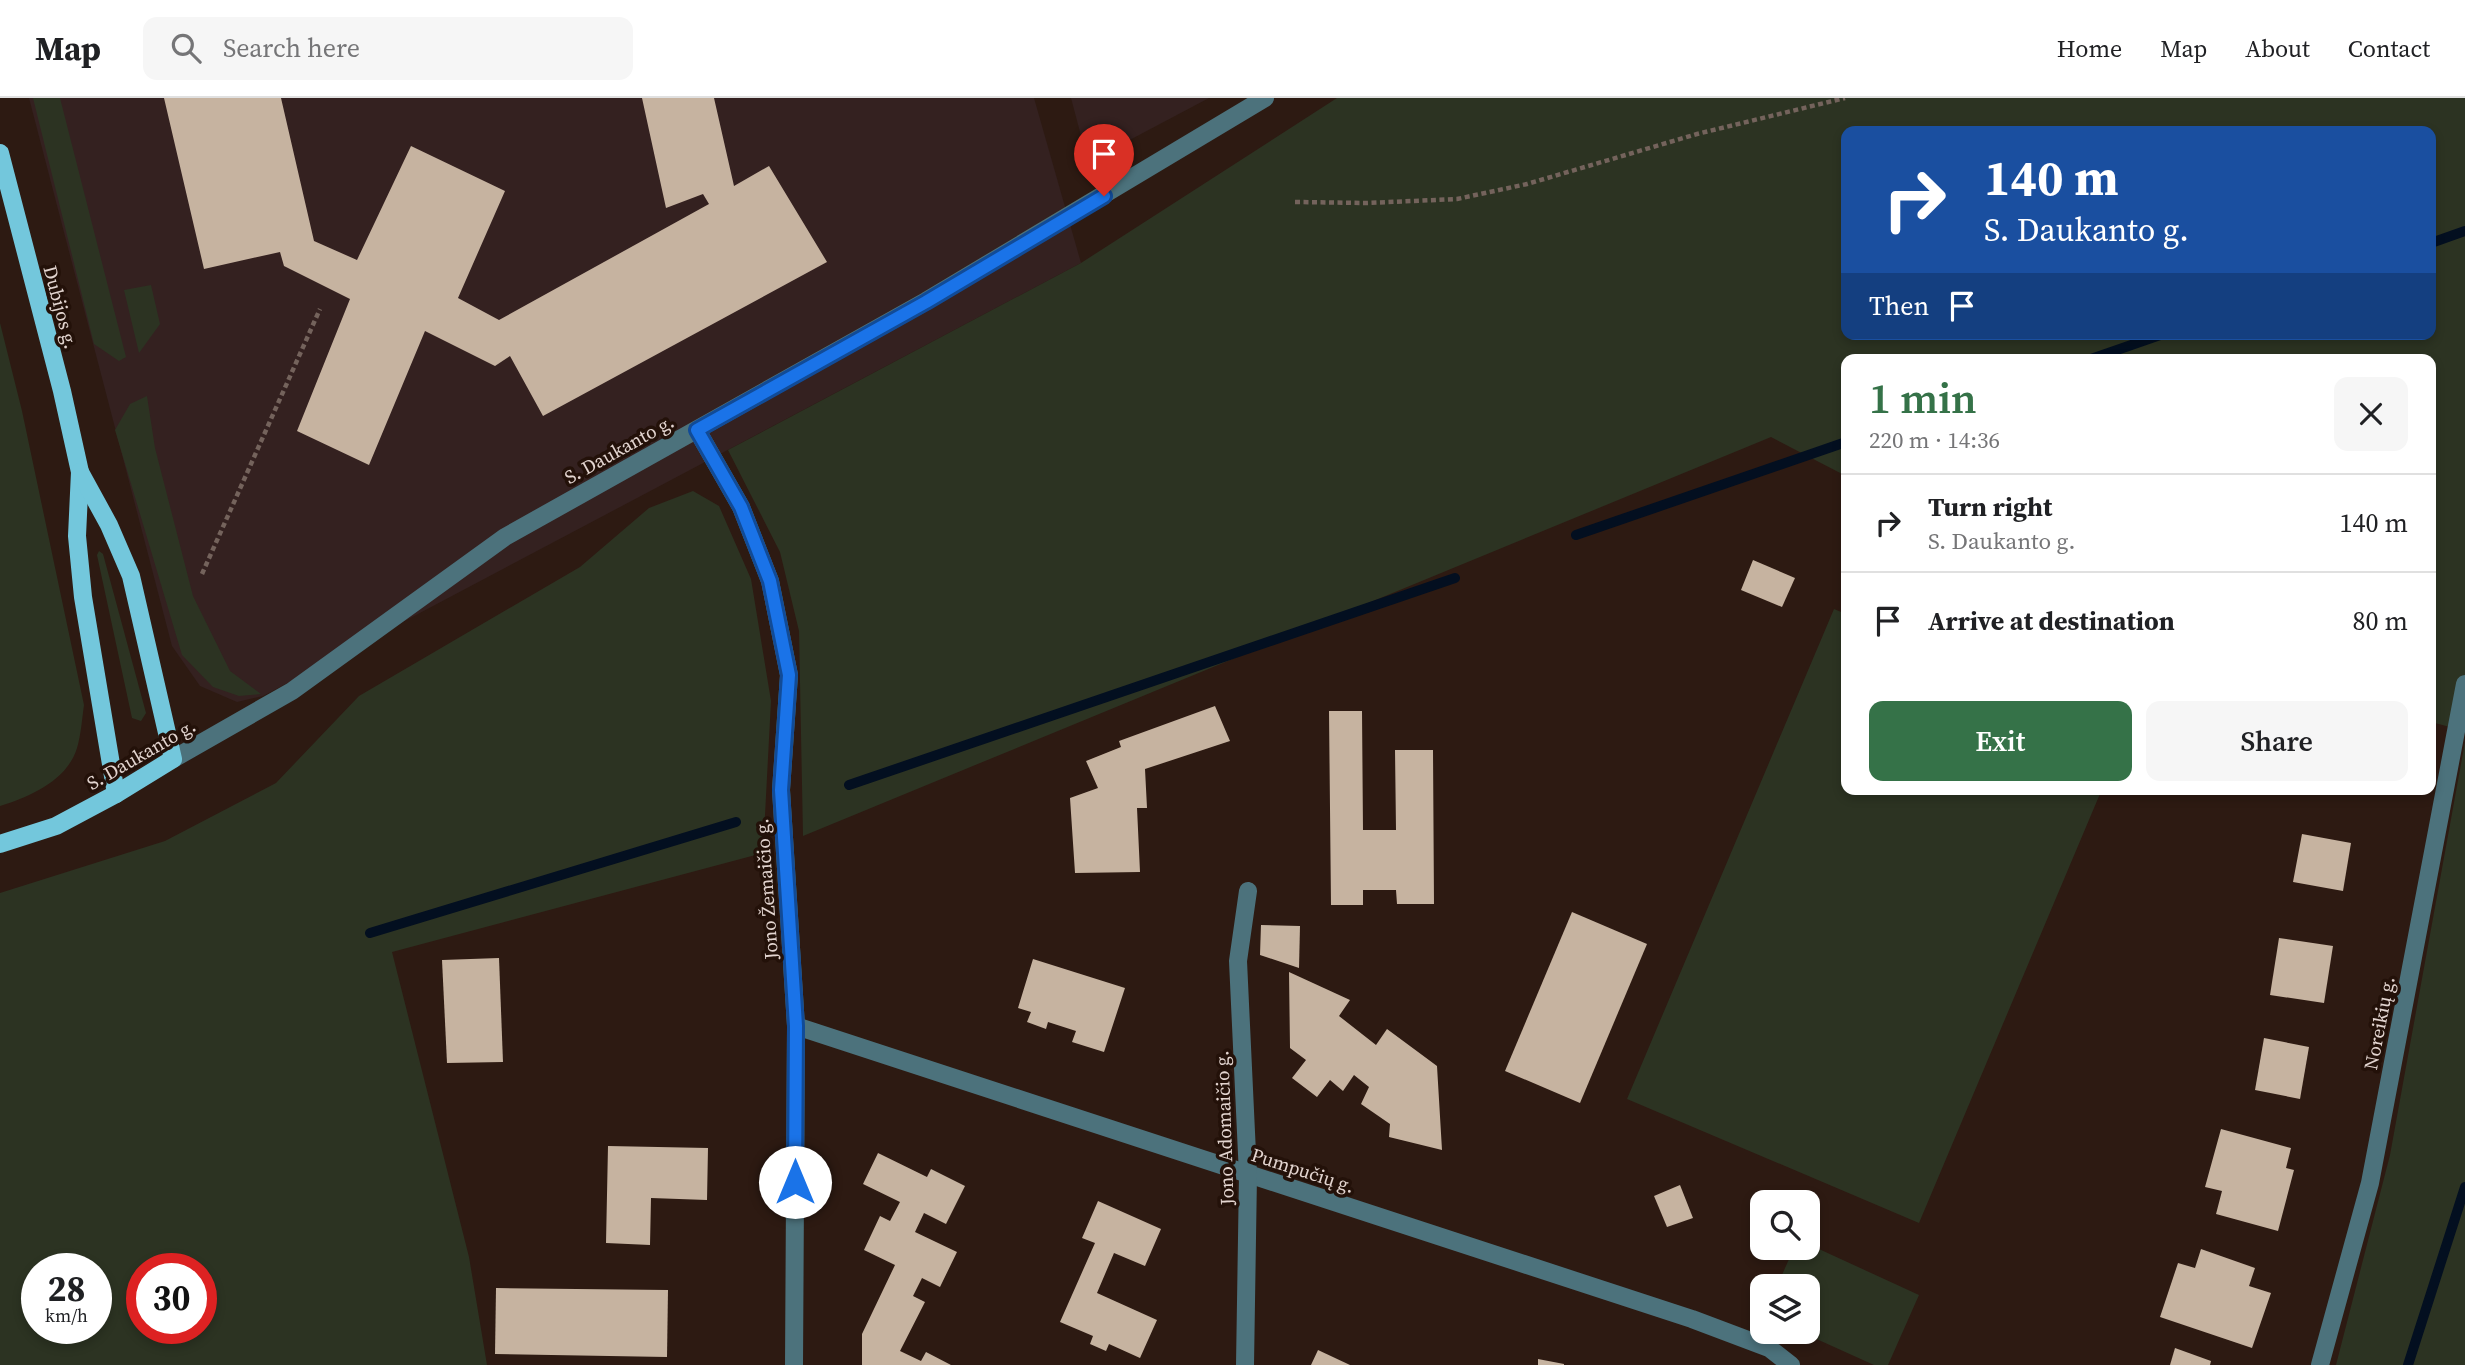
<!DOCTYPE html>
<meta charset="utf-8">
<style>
:root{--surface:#fff;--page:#f6f6f6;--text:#202124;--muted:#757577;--line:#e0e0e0;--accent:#357248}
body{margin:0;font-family:"Source Serif 4",serif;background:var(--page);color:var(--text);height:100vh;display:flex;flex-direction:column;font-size:26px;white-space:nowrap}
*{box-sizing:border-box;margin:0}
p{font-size:23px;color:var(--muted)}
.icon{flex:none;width:38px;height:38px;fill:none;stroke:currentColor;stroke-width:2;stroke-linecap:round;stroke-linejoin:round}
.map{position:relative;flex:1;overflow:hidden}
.panel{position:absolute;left:1841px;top:256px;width:595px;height:441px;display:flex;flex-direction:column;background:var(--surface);border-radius:14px;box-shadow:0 4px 10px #0003}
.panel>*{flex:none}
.guide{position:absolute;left:1841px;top:28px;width:595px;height:214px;border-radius:14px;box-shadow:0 4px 10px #0003;background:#1a4fa0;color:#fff;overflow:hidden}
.fabs{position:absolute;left:1750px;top:1092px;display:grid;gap:14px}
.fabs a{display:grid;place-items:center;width:70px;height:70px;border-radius:14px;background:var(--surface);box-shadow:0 4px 10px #0003;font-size:35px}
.speed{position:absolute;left:21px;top:1155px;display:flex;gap:14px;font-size:35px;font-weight:700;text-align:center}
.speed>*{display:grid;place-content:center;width:91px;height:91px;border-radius:50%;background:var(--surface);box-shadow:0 4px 10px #0003;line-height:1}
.speed small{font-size:18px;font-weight:400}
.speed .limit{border:10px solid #d22;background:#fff;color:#111}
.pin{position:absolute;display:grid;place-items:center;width:60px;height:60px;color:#fff;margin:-72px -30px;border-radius:50% 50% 50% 0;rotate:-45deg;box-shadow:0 0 7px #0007}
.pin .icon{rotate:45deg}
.me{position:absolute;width:77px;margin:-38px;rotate:0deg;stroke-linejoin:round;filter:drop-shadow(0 0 5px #0008)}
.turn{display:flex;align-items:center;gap:24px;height:147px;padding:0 28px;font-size:32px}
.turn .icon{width:91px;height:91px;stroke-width:2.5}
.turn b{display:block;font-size:49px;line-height:60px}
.then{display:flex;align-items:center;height:66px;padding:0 28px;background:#0003;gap:14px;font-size:26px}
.round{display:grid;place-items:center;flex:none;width:74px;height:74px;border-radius:14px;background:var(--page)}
.overview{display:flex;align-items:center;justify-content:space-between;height:119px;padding:0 28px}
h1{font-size:42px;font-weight:600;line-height:52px;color:var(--accent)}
.action{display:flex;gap:14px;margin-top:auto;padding:14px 28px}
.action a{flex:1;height:80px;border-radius:14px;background:var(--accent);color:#fff;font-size:28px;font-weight:600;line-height:80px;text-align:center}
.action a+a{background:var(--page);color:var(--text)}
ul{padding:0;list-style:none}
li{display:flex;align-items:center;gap:21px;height:98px;padding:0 28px;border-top:2px solid var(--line)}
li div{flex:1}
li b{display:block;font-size:26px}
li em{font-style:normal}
header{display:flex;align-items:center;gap:42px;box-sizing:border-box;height:98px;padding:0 35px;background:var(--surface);border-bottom:2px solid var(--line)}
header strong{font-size:33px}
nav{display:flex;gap:38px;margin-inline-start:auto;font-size:24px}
.search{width:490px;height:63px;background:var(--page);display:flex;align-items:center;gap:18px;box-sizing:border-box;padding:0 24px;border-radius:14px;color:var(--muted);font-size:26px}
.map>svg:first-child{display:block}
</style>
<header>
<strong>Map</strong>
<div class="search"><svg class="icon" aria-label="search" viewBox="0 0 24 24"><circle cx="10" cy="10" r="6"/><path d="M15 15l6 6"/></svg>Search here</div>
<nav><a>Home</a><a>Map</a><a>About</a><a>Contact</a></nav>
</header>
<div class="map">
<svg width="2465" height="1267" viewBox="0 0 2465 1267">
<rect width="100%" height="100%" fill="#2d1a12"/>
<!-- commercial -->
<g fill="#342120">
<polygon points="29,0 1034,0 1081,165 263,598 237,604 200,588 172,548"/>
<polygon points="1071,0 1209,0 1088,64"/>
</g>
<!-- green -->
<g fill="#2c3322" fill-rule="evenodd">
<polygon points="33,0 60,0 126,259 119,263 94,246"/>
<path d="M1337 0H2465V633L2431 624V261H1846V378L1771 339 803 738 799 533 780 454 728 352 1081 165ZM1846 33H2431V236H1846Z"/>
<polygon points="151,187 160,226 139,255 124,192"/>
<path d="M0 225 22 313 84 607C82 621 81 637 77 650 67 683 29 699 0 708Z"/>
<polygon points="147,298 155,350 193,498 230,573 261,596 239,598 213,589 182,557 115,332 130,306"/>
<path d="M693 393 719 408 751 481 771 603 763 755 392 854 469 1159 487 1267H0V795L165 743 276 685 359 598 580 469 649 410ZM37 1171H96V1230H37ZM142 1171H201V1230H142Z"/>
<polygon points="99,453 103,456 146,615 141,623 132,620 97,457"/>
<polygon points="1834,511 1846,516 1846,691 2102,691 1919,1125 1627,1001"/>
<polygon points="2465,644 2465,1267 2336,1267 2390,1057"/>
<polygon points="1808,1146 1919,1197 1888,1267 1874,1267 1801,1234 1808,1234 1808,1188 1777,1188 1794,1150 1808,1150"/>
</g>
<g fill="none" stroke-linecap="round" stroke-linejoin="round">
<!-- stream -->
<g stroke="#030f20" stroke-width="10">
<polyline points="2431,145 2465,133"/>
<polyline points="2091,261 2163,236"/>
<polyline points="1576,437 1846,344"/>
<polyline points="849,687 1455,480"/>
<polyline points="370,835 736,724"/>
<polyline points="2408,1267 2465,1089"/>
</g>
</g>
<!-- building -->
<g fill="#c6b3a0">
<polygon points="164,0 281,0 314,143 357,162 411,48 505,93 458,200 499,222 709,106 703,96 666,110 642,0 714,0 734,88 769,68 827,164 543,318 510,258 495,268 425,233 369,367 297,333 350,201 284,168 280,154 204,171"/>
<polygon points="1753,462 1795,480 1782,509 1741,492"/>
<polygon points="1215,608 1230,643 1145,671 1147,710 1137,710 1140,774 1075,775 1070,700 1098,690 1086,663 1121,649 1119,643"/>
<polygon points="1329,613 1362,613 1363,732 1396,732 1395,652 1433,652 1434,806 1397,806 1396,792 1363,792 1363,807 1331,807"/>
<polygon points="2302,736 2351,745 2343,793 2293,784"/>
<polygon points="1572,814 1647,846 1580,1005 1505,973"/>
<polygon points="1261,827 1300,828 1299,870 1260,857"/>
<polygon points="2279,840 2333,848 2324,905 2270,897"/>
<polygon points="499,860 503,964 447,965 442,862"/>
<polygon points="1033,861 1125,890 1104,954 1072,944 1076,933 1048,924 1046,931 1027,924 1031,914 1018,910"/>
<polygon points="1289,874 1350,902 1339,918 1376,947 1387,931 1437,968 1442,1052 1389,1039 1390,1026 1361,1006 1369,989 1354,977 1343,993 1330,982 1317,999 1292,980 1306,962 1290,950"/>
<polygon points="2264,940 2309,949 2300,1001 2255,992"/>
<polygon points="2221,1031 2291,1050 2286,1070 2294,1072 2278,1133 2216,1116 2222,1093 2205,1089"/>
<polygon points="608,1048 708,1050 707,1102 651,1100 650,1147 606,1145"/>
<polygon points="878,1055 927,1079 931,1071 965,1088 946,1126 924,1115 915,1134 957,1154 940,1189 922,1180 913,1198 925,1204 900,1253 921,1263 926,1254 951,1267 862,1267 862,1236 895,1167 864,1152 880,1118 890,1123 900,1104 863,1086"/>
<polygon points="1680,1087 1693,1120 1667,1129 1654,1098"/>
<polygon points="1098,1103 1161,1131 1145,1168 1114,1155 1097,1195 1157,1222 1140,1260 1109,1246 1106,1253 1090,1246 1093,1238 1060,1224 1095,1145 1082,1140"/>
<polygon points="2201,1151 2255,1170 2249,1188 2271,1195 2252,1250 2160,1219 2178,1165 2195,1170"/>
<polygon points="496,1190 668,1192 667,1259 495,1256"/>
<polygon points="2175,1250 2211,1263 2210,1267 2170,1267"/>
<polygon points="1318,1252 1350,1267 1311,1267"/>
<polygon points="1538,1261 1564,1266 1564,1267 1538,1267"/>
</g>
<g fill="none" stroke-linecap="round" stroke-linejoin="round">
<!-- path -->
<g stroke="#74635c" stroke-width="4.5" stroke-dasharray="5 3.5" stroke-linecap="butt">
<polyline points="1295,104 1367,105 1457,101 1527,86 1697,36 1845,0"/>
<polyline points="202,476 320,211"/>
</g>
<!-- minor -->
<g stroke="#4c727c" stroke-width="18">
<polyline points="697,332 741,409 770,483 789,577 781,692 796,928 794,1267"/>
<polyline points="173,661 292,593 505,439 926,203 1265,0"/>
<polyline points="796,928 1692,1221 1769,1250 1791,1267"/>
<polyline points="1245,1267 1248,1077 1238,863 1248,793"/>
<polyline points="2320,1267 2370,1085 2465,586"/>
</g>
<!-- major -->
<g stroke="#73c7dc" stroke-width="18">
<polyline points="0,55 62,293 80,374 77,438 83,499 116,696"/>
<polyline points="0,746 56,728 116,696 173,661 131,478 109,427 80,374"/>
</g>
</g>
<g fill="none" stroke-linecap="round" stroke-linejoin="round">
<defs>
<polyline id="route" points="795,1084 796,928 781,692 789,577 770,483 741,409 697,332 926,204 1104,98"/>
</defs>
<!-- route casing -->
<use href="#route" stroke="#114b97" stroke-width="18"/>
<!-- route -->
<use href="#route" stroke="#1a73e8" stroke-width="12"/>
</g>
<g text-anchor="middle" stroke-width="7" stroke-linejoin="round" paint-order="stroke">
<!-- street labels -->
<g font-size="19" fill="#e3d5d0" stroke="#231109">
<text transform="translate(61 209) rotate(75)" y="7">Dubijos g.</text>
<text transform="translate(619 351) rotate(-29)" y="7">S. Daukanto g.</text>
<text transform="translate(141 656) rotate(-30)" y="7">S. Daukanto g.</text>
<text transform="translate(766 791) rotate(-94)" y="7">Jono Žemaičio g.</text>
<text transform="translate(2379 925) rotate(-79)" y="7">Noreikių g.</text>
<text transform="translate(1224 1030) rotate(-92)" y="7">Jono Adomaičio g.</text>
<text transform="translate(1303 1072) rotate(18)" y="7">Pumpučių g.</text>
</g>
</g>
</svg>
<div class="fabs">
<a><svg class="icon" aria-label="search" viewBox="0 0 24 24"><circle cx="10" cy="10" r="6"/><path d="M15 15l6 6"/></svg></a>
<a><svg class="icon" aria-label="layers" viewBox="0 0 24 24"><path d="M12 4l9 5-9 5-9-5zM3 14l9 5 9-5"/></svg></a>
</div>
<div class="speed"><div>28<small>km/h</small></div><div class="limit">30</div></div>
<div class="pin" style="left:1104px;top:98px;background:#d93025"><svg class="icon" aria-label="arrive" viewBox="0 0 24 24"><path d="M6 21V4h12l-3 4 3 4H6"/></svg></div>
<svg class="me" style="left:795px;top:1084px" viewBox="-20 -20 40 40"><circle r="19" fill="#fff"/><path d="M0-13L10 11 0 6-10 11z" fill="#1a73e8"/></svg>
<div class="guide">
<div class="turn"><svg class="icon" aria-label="right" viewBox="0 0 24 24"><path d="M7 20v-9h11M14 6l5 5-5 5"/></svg><div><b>140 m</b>S. Daukanto g.</div></div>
<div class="then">Then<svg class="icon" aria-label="arrive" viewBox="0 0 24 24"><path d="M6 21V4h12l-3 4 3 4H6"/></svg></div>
</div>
<section class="panel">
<div class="overview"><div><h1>1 min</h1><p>220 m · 14:36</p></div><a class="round"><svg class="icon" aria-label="close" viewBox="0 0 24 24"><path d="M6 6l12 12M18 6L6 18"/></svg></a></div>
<ul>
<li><svg class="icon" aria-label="right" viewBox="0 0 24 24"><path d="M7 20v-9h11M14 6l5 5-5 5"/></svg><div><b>Turn right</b><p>S. Daukanto g.</p></div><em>140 m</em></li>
<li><svg class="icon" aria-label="arrive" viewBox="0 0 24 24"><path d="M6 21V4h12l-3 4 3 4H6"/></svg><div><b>Arrive at destination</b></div><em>80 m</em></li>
</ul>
<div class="action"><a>Exit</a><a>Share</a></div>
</section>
</div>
